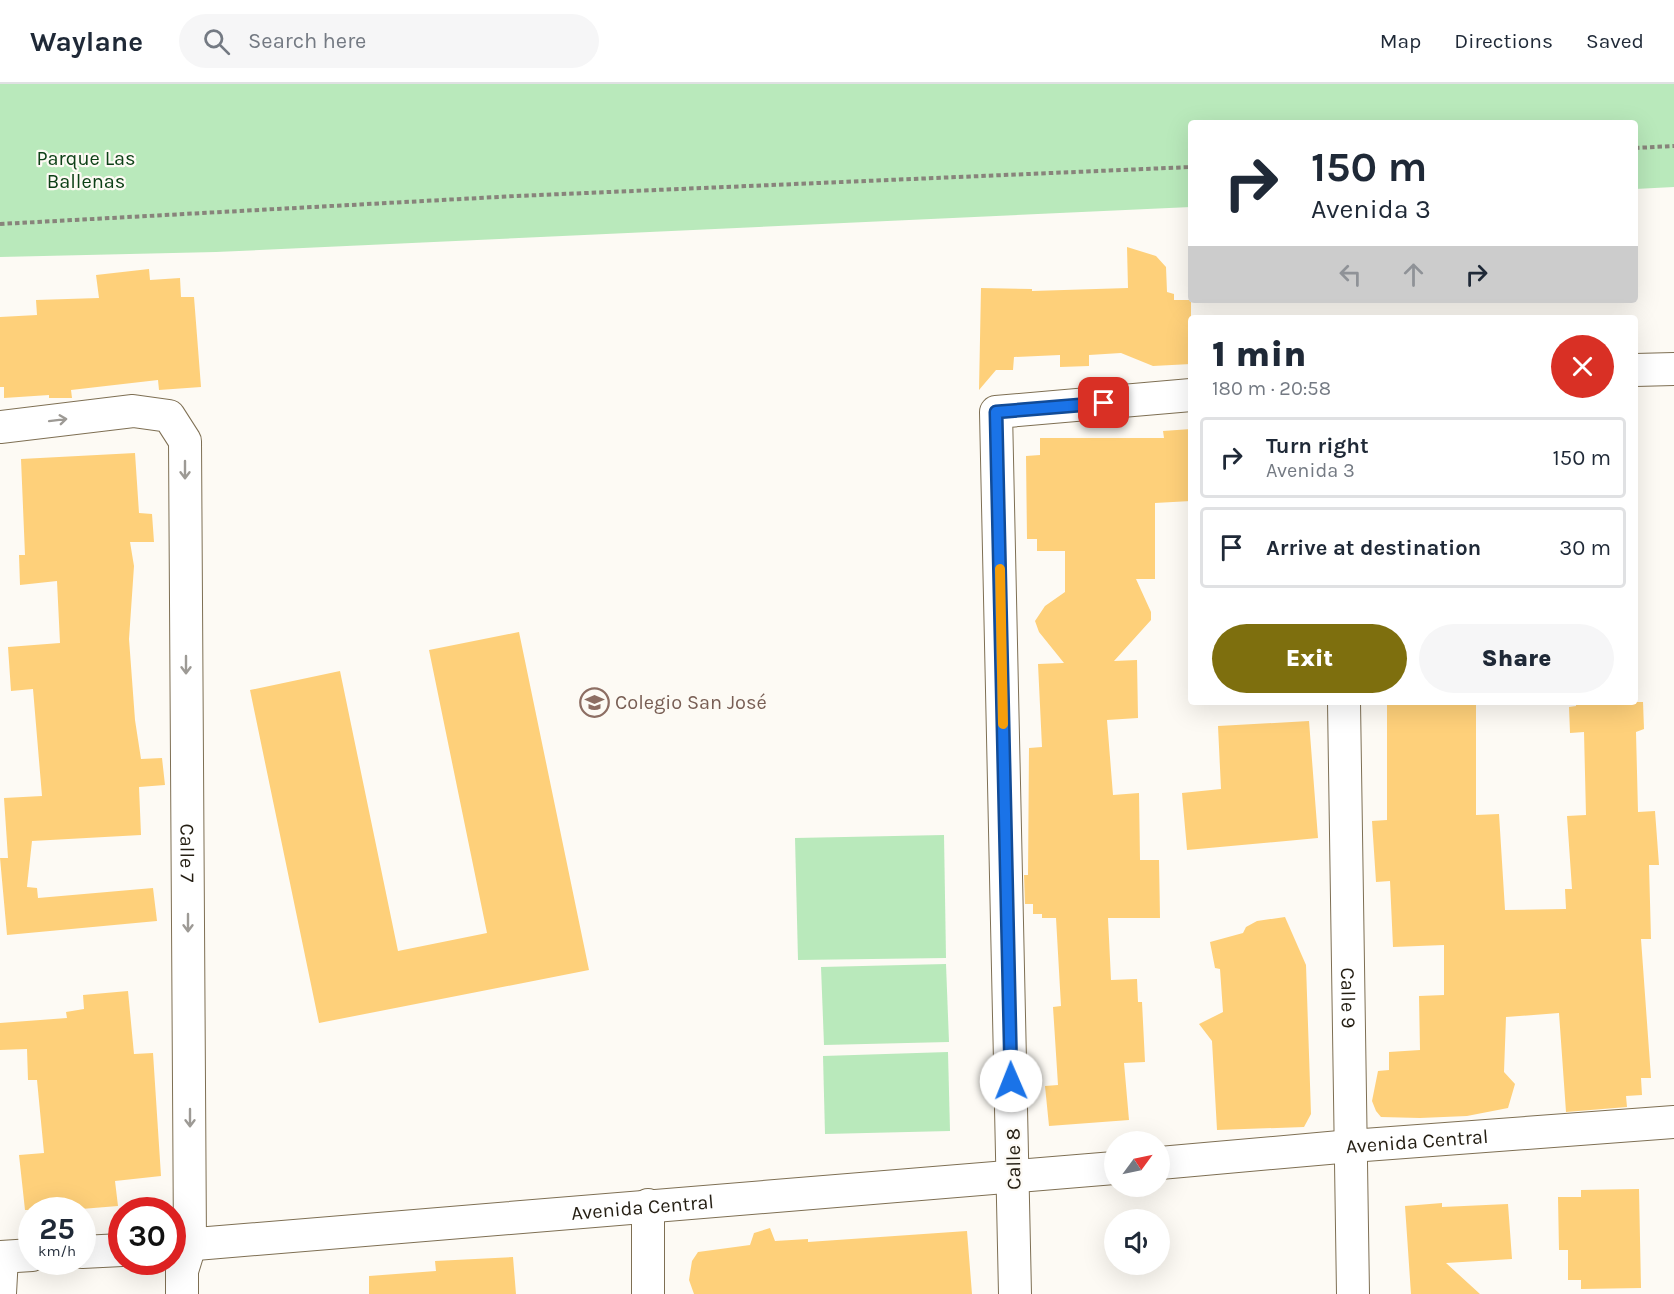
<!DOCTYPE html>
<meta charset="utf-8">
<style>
:root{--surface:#fff;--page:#f6f6f7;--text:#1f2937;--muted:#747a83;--line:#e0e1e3;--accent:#7e6f0e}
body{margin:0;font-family:Karla,sans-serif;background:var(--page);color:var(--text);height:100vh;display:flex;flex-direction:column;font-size:22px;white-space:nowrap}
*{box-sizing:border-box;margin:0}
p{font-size:20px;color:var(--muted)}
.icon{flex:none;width:33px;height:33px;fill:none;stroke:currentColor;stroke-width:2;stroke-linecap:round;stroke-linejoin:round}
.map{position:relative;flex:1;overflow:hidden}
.sheet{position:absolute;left:1188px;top:231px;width:450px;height:390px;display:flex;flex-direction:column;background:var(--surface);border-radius:6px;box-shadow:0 6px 24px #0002}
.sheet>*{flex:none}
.banner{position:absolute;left:1188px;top:36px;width:450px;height:183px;border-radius:6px;box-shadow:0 6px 24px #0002;background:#fff;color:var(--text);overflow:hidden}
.needle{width:39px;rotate:57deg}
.tools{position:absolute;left:1104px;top:1047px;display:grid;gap:12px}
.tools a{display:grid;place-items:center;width:66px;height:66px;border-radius:50%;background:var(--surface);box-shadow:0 6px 24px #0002;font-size:30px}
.speed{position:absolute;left:18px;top:1113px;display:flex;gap:12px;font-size:30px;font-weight:700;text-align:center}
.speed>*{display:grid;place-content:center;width:78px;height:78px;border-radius:50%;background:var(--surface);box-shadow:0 6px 24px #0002;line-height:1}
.speed small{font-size:15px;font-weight:400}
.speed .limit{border:9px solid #d22;background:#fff;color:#111}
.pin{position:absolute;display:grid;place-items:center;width:51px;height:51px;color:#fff;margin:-26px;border-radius:12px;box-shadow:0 3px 9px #0006}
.me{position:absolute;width:66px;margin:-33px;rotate:359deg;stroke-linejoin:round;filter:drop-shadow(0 0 4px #0008)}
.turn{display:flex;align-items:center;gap:21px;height:126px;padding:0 24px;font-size:27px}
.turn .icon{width:78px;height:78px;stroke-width:2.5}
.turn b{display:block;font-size:42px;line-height:51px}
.lanes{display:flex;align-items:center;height:57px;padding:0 24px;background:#0003;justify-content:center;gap:30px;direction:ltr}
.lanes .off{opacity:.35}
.round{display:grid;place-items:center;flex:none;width:63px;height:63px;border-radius:32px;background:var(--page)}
.headline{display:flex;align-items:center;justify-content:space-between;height:102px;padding:0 24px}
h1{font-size:36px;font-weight:800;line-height:45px}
.cta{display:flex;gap:12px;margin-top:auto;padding:12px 24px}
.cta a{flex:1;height:69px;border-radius:36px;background:var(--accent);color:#fff;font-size:24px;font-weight:800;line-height:69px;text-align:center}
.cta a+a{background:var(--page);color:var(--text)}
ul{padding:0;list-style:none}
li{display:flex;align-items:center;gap:18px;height:81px;margin:0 12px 9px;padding:0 12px;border:3px solid var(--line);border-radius:6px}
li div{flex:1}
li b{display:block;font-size:22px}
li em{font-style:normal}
header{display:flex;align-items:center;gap:36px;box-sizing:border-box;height:84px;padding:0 30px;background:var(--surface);border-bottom:2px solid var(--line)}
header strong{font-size:28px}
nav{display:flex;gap:33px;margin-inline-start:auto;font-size:21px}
.search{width:420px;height:54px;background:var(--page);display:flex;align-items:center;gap:15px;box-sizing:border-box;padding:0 21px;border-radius:33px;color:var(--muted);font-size:22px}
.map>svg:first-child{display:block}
</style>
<header>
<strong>Waylane</strong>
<div class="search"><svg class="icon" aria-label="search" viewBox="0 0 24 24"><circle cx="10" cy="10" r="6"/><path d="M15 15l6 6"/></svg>Search here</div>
<nav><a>Map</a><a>Directions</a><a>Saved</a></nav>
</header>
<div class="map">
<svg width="1674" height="1210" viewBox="0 0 1674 1210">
<rect width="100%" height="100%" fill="#fdfaf4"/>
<!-- green -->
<g fill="#b9e9bb">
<polygon points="0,0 1674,0 1674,103 1635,105 1635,39 1191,39 1191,123 216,168 0,173"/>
<polygon points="944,751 946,874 798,876 795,754"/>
<polygon points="946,880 949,958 824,961 821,883"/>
<polygon points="948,968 950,1047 825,1050 823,972"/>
</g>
<!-- building -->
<g fill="#fed07a">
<polygon points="1127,163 1156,172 1166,183 1167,208 1174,210 1174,216 1191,216 1191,280 1153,282 1121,269 1089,271 1089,282 1060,283 1060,271 1014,273 1013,286 996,286 979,306 981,204 1032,205 1032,207 1128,204"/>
<polygon points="149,185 150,196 180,194 181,213 194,213 201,303 159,306 158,296 71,306 72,314 49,314 49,311 4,314 4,303 0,303 0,233 37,231 36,216 99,214 96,191"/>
<polygon points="1191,345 1191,417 1155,419 1155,495 1136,495 1151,528 1151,536 1114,577 1137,576 1138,634 1107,636 1113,711 1139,709 1140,776 1159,776 1160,834 1108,834 1111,896 1137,895 1138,918 1142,918 1145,978 1124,979 1129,1036 1049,1042 1045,1002 1058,1001 1053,923 1061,922 1056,834 1042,834 1042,830 1033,830 1033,820 1025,820 1024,791 1028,791 1029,664 1042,663 1038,580 1064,579 1039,548 1035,537 1045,522 1065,508 1065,467 1037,467 1037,455 1027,455 1026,372 1040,371 1040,354 1164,354 1163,347"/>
<polygon points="135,369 139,429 152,430 154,458 130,458 134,482 129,555 135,636 141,675 162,674 165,701 139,703 141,751 32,757 27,803 37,804 38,814 153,804 157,837 7,851 0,774 8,774 4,714 42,712 33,605 11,607 8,563 60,559 57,497 20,501 19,471 25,471 21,375"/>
<polygon points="519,548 589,886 319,939 250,606 340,587 398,867 487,849 429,566"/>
<polygon points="1387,618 1476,618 1476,731 1499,730 1505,826 1566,825 1565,805 1572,805 1567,732 1586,731 1584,648 1570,649 1569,623 1576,622 1576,618 1643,618 1644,645 1636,648 1638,728 1655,727 1659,781 1649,781 1651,855 1641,855 1651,994 1641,994 1642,1011 1626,1012 1627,1023 1566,1028 1559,929 1506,933 1504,988 1515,1000 1508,1024 1467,1032 1420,1034 1381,1033 1376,1027 1372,1017 1378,987 1389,986 1389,968 1420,966 1419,912 1444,911 1444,861 1393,863 1390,797 1376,798 1372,737 1387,736"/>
<polygon points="1309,637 1318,754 1187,766 1182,709 1221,705 1218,642"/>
<polygon points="1285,833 1306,881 1311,1030 1304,1043 1217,1046 1212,957 1199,940 1223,928 1220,885 1215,884 1210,858 1243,849 1246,843 1257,837"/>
<polygon points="128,907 134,970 153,969 161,1092 115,1097 118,1122 69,1126 25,1126 19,1071 44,1069 37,996 28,996 27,965 0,966 0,939 67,934 66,928 84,925 83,911"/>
<polygon points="1639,1105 1641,1204 1581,1205 1581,1196 1568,1196 1568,1166 1559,1166 1558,1113 1581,1113 1581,1106"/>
<polygon points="1442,1119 1442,1123 1508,1120 1512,1175 1446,1179 1480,1210 1411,1210 1405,1122"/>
<polygon points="770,1144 775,1157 808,1155 808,1158 967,1147 972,1210 694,1210 689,1196 692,1177 698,1168 750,1161 754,1149"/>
<polygon points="513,1173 516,1210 369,1210 369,1192 436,1187 435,1177"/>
</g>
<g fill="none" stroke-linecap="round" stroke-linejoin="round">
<defs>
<g id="street">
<polyline points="1635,286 1674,285"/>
<path id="s1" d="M0 343 133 327 169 332 185 357 190 1161 182 1187V1210"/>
<path id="s2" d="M1344 618 1353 1210"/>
<path id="s3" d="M1160 1079 1351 1062 1674 1038"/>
<polyline points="648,1121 648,1210"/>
<path id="s4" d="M172 1162 1114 1084"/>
<polyline points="82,1168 122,1166"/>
<polyline points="0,1173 32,1171"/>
<polyline points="0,1209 2,1173"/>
<polyline points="1015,1210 996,328 1191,311"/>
</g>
</defs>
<!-- street casing -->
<use href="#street" stroke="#7e6f53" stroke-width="34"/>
<!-- path -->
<g stroke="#88847b" stroke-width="4" stroke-dasharray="4.5 3" stroke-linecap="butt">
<polyline points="1635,64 1674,62"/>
<polyline points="0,140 516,112 1191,83"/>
</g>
<!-- street -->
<use href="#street" stroke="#fff" stroke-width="32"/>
</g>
<!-- one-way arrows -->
<defs><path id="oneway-shaft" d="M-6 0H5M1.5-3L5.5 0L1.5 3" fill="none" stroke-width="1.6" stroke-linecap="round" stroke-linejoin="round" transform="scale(1.5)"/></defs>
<g stroke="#9d9a95">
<use href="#oneway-shaft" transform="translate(58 336) rotate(-7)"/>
<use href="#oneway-shaft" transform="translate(185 386) rotate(90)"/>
<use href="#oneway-shaft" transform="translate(186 581) rotate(90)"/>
<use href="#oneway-shaft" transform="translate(188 839) rotate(90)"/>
<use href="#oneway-shaft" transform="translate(190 1034) rotate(90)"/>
</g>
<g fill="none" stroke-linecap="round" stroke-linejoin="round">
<defs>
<polyline id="route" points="1011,997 996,328 1104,319"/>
</defs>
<!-- route casing -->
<use href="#route" stroke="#114b97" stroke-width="15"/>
<!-- route -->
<use href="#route" stroke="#1a73e8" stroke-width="10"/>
<!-- slow -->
<polyline stroke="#f59e0b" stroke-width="10" points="1000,485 1003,640"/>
</g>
<!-- icons -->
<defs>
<symbol id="school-ring" viewBox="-11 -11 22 22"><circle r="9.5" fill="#fdfaf4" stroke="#8d6e63" stroke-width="1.5"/><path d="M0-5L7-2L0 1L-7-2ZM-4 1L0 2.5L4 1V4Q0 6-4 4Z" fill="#8d6e63"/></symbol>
</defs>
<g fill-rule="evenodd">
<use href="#school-ring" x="578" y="602" width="33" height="33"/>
</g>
<g text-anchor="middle" stroke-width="4.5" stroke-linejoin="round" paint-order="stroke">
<!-- park labels -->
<g font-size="20" fill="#0d4016" stroke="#fdfaf4">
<text x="86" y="81">Parque Las<tspan x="86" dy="23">Ballenas</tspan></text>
</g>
<!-- education labels -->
<g font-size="20" fill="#785e54" stroke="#fdfaf4" text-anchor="start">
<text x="615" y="625">Colegio San José</text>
</g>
<!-- street labels -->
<g font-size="20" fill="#251f14" stroke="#fdfaf4">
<text dy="7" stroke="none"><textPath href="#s1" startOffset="612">Calle 7</textPath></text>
<text dy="7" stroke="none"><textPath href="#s2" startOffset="296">Calle 9</textPath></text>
<text dy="7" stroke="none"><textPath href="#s3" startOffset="258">Avenida Central</textPath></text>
<text transform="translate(1013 1075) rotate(-91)" y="7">Calle 8</text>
<text dy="7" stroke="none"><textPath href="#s4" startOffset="472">Avenida Central</textPath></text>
</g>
</g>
</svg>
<div class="tools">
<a><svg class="needle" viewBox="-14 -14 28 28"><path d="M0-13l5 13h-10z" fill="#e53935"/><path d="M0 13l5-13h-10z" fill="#747a83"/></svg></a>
<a><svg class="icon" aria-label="sound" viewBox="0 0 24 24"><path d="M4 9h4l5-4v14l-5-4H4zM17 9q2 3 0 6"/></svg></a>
</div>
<div class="speed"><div>25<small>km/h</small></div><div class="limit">30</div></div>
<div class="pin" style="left:1104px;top:319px;background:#d93025"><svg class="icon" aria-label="arrive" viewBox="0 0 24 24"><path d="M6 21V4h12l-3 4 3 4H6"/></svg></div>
<svg class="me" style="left:1011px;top:997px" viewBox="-20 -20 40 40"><circle r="19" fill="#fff"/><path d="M0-13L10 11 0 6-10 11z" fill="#1a73e8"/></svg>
<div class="banner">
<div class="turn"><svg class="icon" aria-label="right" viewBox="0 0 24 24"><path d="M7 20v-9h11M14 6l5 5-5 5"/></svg><div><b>150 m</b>Avenida 3</div></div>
<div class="lanes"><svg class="icon off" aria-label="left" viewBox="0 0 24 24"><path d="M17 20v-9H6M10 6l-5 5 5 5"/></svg><svg class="icon off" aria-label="ahead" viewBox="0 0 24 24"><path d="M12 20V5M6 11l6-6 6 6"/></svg><svg class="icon" aria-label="right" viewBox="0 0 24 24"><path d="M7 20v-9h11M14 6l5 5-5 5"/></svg></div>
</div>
<section class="sheet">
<div class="headline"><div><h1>1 min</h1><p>180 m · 20:58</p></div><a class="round" style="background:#d93025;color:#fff"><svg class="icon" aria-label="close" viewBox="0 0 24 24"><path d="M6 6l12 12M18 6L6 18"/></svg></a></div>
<ul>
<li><svg class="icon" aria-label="right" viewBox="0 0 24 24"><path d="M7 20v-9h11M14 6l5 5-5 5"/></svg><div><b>Turn right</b><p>Avenida 3</p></div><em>150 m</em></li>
<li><svg class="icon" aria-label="arrive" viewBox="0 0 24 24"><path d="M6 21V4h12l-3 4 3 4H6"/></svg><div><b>Arrive at destination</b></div><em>30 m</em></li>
</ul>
<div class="cta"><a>Exit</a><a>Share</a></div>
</section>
</div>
